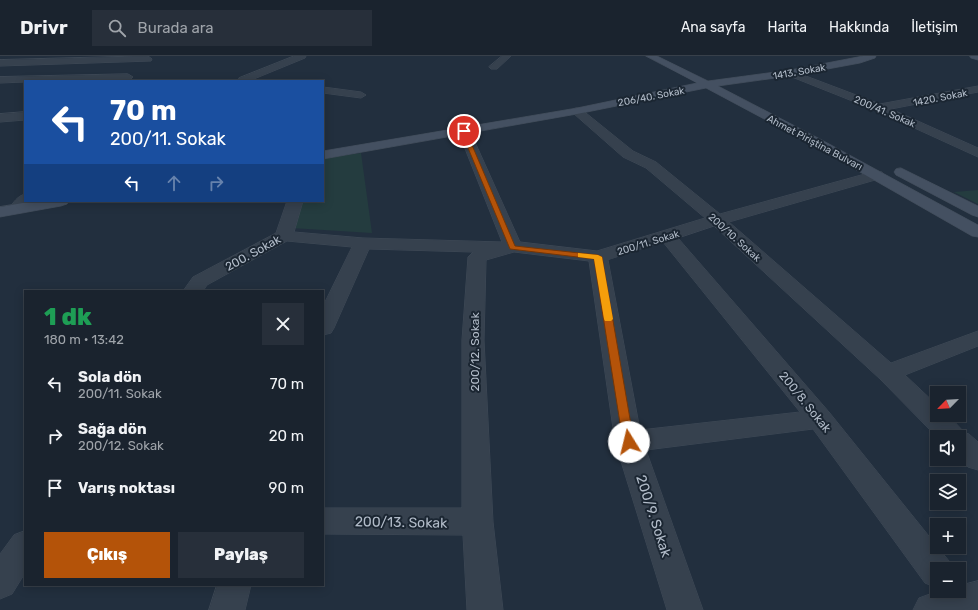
<!DOCTYPE html>
<html lang="tr">
<meta charset="utf-8">
<style>
:root{--surface:#1a232e;--page:#272f3a;--text:#f1f3f6;--muted:#9fa4aa;--line:#38404a;--accent:#b45309}
body{margin:0;font-family:Rubik,sans-serif;background:var(--page);color:var(--text);height:100vh;display:flex;flex-direction:column;font-size:15px;white-space:nowrap}
*{box-sizing:border-box;margin:0}
p{font-size:13px;color:var(--muted)}
.icon{flex:none;width:22px;height:22px;fill:none;stroke:currentColor;stroke-width:2;stroke-linecap:round;stroke-linejoin:round}
.map{position:relative;flex:1;overflow:hidden}
.sheet{position:absolute;left:24px;top:234px;width:300px;height:296px;display:flex;flex-direction:column;background:var(--surface);border-radius:0px;box-shadow:0 2px 10px #0003,0 0 0 1px var(--line)}
.sheet>*{flex:none}
.banner{position:absolute;left:24px;top:24px;width:300px;height:122px;border-radius:0px;box-shadow:0 2px 10px #0003,0 0 0 1px var(--line);background:#1a4fa0;color:#fff;overflow:hidden}
.needle{width:26px;rotate:246deg}
.fabs{position:absolute;left:930px;top:330px;display:grid;gap:8px}
.fabs a{display:grid;place-items:center;width:36px;height:36px;border-radius:0px;background:var(--surface);box-shadow:0 2px 10px #0003,0 0 0 1px var(--line);font-size:20px}
.pin{position:absolute;display:grid;place-items:center;width:34px;height:34px;color:#fff;margin:-17px;border:2px solid #fff;border-radius:50%;box-shadow:0 1px 4px #0007}
.me{position:absolute;width:44px;margin:-22px;rotate:351deg;stroke-linejoin:round;filter:drop-shadow(0 0 3px #0008)}
.turn{display:flex;align-items:center;gap:14px;height:84px;padding:0 20px;font-size:18px}
.turn .icon{width:52px;height:52px;stroke-width:2.5}
.turn b{display:block;font-size:28px;line-height:34px}
.lanes{display:flex;align-items:center;height:38px;padding:0 20px;background:#0003;justify-content:center;gap:20px;direction:ltr}
.lanes .off{opacity:.35}
.round{display:grid;place-items:center;flex:none;width:42px;height:42px;border-radius:0px;background:var(--page)}
.overview{display:flex;align-items:center;justify-content:space-between;height:68px;padding:0 20px}
h1{font-size:24px;font-weight:800;line-height:30px;color:#1e9e55}
.button{display:flex;gap:8px;margin-top:auto;padding:8px 20px}
.button a{flex:1;height:46px;border-radius:0px;background:var(--accent);color:#fff;font-size:16px;font-weight:800;line-height:46px;text-align:center}
.button a+a{background:var(--page);color:var(--text)}
ul{padding:0;list-style:none}
li{display:flex;align-items:center;gap:12px;height:52px;padding:0 20px}
li div{flex:1}
li b{display:block;font-size:15px}
li em{font-style:normal}
header{display:flex;align-items:center;gap:24px;box-sizing:border-box;height:56px;padding:0 20px;background:var(--surface);border-bottom:1px solid var(--line)}
header strong{font-size:19px}
nav{display:flex;gap:22px;margin-inline-start:auto;font-size:14px}
.search{width:280px;height:36px;background:var(--page);display:flex;align-items:center;gap:10px;box-sizing:border-box;padding:0 14px;border-radius:0px;color:var(--muted);font-size:15px}
.map>svg:first-child{display:block}
</style>
<header>
<strong>Drivr</strong>
<div class="search"><svg class="icon" aria-label="search" viewBox="0 0 24 24"><circle cx="10" cy="10" r="6"/><path d="M15 15l6 6"/></svg>Burada ara</div>
<nav><a>Ana sayfa</a><a>Harita</a><a>Hakkında</a><a>İletişim</a></nav>
</header>
<div class="map">
<svg width="978" height="554" viewBox="0 0 978 554">
<rect width="100%" height="100%" fill="#222f3e"/>
<!-- green -->
<g fill="#243c3f">
<polygon points="361,97 372,177 291,172 299,145 323,145 323,102"/>
<polygon points="978,134 978,148 954,136"/>
</g>
<g fill="none" stroke-linecap="round" stroke-linejoin="round">
<defs>
<g id="minor">
<polygon points="148,0 152,3 151,5 0,10 0,4"/>
<polygon points="294,0 306,0 305,2 249,25 238,24 239,22"/>
<polygon points="502,0 511,0 497,13 491,13 489,11"/>
<polygon points="790,14 880,48 978,30 978,36 891,53 978,92 978,101 875,54 787,19 785,17 787,15"/>
<polygon points="128,18 133,21 131,23 25,25 25,26 0,27 0,21"/>
<polygon points="323,31 361,36 366,39 361,42 323,37"/>
<path d="M577 52 581 53 633 95 656 106 720 158 872 116 877 115 882 116 884 119 882 122 729 166 891 307 978 275V290L905 319 937 349V359H948L965 377 969 378 978 386V414L968 411 959 402V381H937L880 323 714 170 678 182 829 356 949 505 952 513H937V532L925 527 813 373 646 394 703 554H667L615 386 589 205 514 196 486 204 484 284 493 466 503 554H467L463 479 323 478V452H462V284L468 201 473 196 369 193 334 272 331 277 323 279V250L352 191 287 185 207 229 203 235H183L193 221 276 177 287 145H303L294 176 363 182 502 186 458 75 460 72H468L470 75 520 186 597 195 705 162 646 112 623 101 573 57 571 55 573 53ZM663 186 800 356 640 374 608 204Z"/>
<polygon points="25,56 25,64 0,66 0,58"/>
<path d="M25 138V145H31V146C25 154 22 159 11 156L9 153C13 147 17 140 25 138Z"/>
<polygon points="25,475 25,517 12,538 0,543 0,498 14,479"/>
<polygon points="978,525 978,554 913,554 919,542 938,535 959,535 959,530"/>
<polygon points="217,529 251,529 245,554 209,554"/>
</g>
<g id="secondary">
<polygon points="646,0 657,0 708,25 790,14 863,0 876,0 875,2 860,7 790,20 718,30 820,83 978,169 978,181 972,180 811,88 706,32 577,58 323,103 323,95 577,52 697,27"/>
<polygon points="970,0 978,0 978,4 971,2"/>
<polygon points="901,112 978,150 978,161 972,159 896,119 894,116 896,113"/>
<polygon points="34,145 69,145 67,148 61,150 0,161 0,151"/>
</g>
</defs>
<!-- minor casing -->
<use href="#minor" stroke="#3f4a57" stroke-width="1"/>
<!-- secondary casing -->
<use href="#secondary" stroke="#3f4a57" stroke-width="1"/>
<!-- minor -->
<use href="#minor" fill="#36414e" fill-rule="evenodd"/>
<!-- secondary -->
<use href="#secondary" fill="#445061" fill-rule="evenodd"/>
</g>
<!-- route -->
<polygon fill="#b45309" stroke="#753606" points="464,73 466,75 515,190 598,199 602,201 634,386 633,389 629,390 625,389 623,386 594,203 510,193 461,75"/>
<!-- slow -->
<polygon fill="#f59e0b" points="578,197 598,199 602,201 613,263 611,265 605,265 604,263 594,203 578,201"/>
<g text-anchor="middle" stroke-width="4" stroke-linejoin="round" paint-order="stroke">
<!-- far-street labels -->
<g font-size="10" fill="#b2bcc9" stroke="#1b2632">
<text transform="translate(799 15) rotate(-10)" y="4">1413. Sokak</text>
<text transform="translate(651 40) rotate(-11)" y="4">206/40. Sokak</text>
<text transform="translate(940 41) rotate(-11)" y="4">1420. Sokak</text>
<text transform="translate(885 55) rotate(23)" y="4">200/41. Sokak</text>
<text transform="translate(815 86) rotate(28)" y="4">Ahmet Piriştina Bulvarı</text>
<text transform="translate(735 181) rotate(42)" y="4">200/10. Sokak</text>
<text transform="translate(648 186) rotate(-17)" y="4">200/11. Sokak</text>
</g>
<!-- street labels -->
<g font-size="12" fill="#b2bcc9" stroke="#1b2632">
<text transform="translate(253 197) rotate(-29)" y="4">200. Sokak</text>
<text transform="translate(475 296) rotate(-90)" y="4">200/12. Sokak</text>
<text transform="translate(805 346) rotate(51)" y="4">200/8. Sokak</text>
</g>
<!-- near-street labels -->
<g font-size="14" fill="#b2bcc9" stroke="#1b2632">
<text transform="translate(654 460) rotate(72)" y="5">200/9. Sokak</text>
<text transform="translate(401 466) rotate(1)" y="5">200/13. Sokak</text>
</g>
</g>
</svg>
<div class="fabs">
<a><svg class="needle" viewBox="-14 -14 28 28"><path d="M0-13l5 13h-10z" fill="#e53935"/><path d="M0 13l5-13h-10z" fill="#9fa4aa"/></svg></a>
<a><svg class="icon" aria-label="sound" viewBox="0 0 24 24"><path d="M4 9h4l5-4v14l-5-4H4zM17 9q2 3 0 6"/></svg></a>
<a><svg class="icon" aria-label="layers" viewBox="0 0 24 24"><path d="M12 4l9 5-9 5-9-5zM3 14l9 5 9-5"/></svg></a>
<a>+</a>
<a>−</a>
</div>
<div class="pin" style="left:464px;top:75px;background:#d93025"><svg class="icon" aria-label="arrive" viewBox="0 0 24 24"><path d="M6 21V4h12l-3 4 3 4H6"/></svg></div>
<svg class="me" style="left:629px;top:386px" viewBox="-20 -20 40 40"><circle r="19" fill="#fff"/><path d="M0-13L10 11 0 6-10 11z" fill="#b45309"/></svg>
<div class="banner">
<div class="turn"><svg class="icon" aria-label="left" viewBox="0 0 24 24"><path d="M17 20v-9H6M10 6l-5 5 5 5"/></svg><div><b>70 m</b>200/11. Sokak</div></div>
<div class="lanes"><svg class="icon" aria-label="left" viewBox="0 0 24 24"><path d="M17 20v-9H6M10 6l-5 5 5 5"/></svg><svg class="icon off" aria-label="ahead" viewBox="0 0 24 24"><path d="M12 20V5M6 11l6-6 6 6"/></svg><svg class="icon off" aria-label="right" viewBox="0 0 24 24"><path d="M7 20v-9h11M14 6l5 5-5 5"/></svg></div>
</div>
<section class="sheet">
<div class="overview"><div><h1>1 dk</h1><p>180 m · 13:42</p></div><a class="round"><svg class="icon" aria-label="close" viewBox="0 0 24 24"><path d="M6 6l12 12M18 6L6 18"/></svg></a></div>
<ul>
<li><svg class="icon" aria-label="left" viewBox="0 0 24 24"><path d="M17 20v-9H6M10 6l-5 5 5 5"/></svg><div><b>Sola dön</b><p>200/11. Sokak</p></div><em>70 m</em></li>
<li><svg class="icon" aria-label="right" viewBox="0 0 24 24"><path d="M7 20v-9h11M14 6l5 5-5 5"/></svg><div><b>Sağa dön</b><p>200/12. Sokak</p></div><em>20 m</em></li>
<li><svg class="icon" aria-label="arrive" viewBox="0 0 24 24"><path d="M6 21V4h12l-3 4 3 4H6"/></svg><div><b>Varış noktası</b></div><em>90 m</em></li>
</ul>
<div class="button"><a>Çıkış</a><a>Paylaş</a></div>
</section>
</div>
